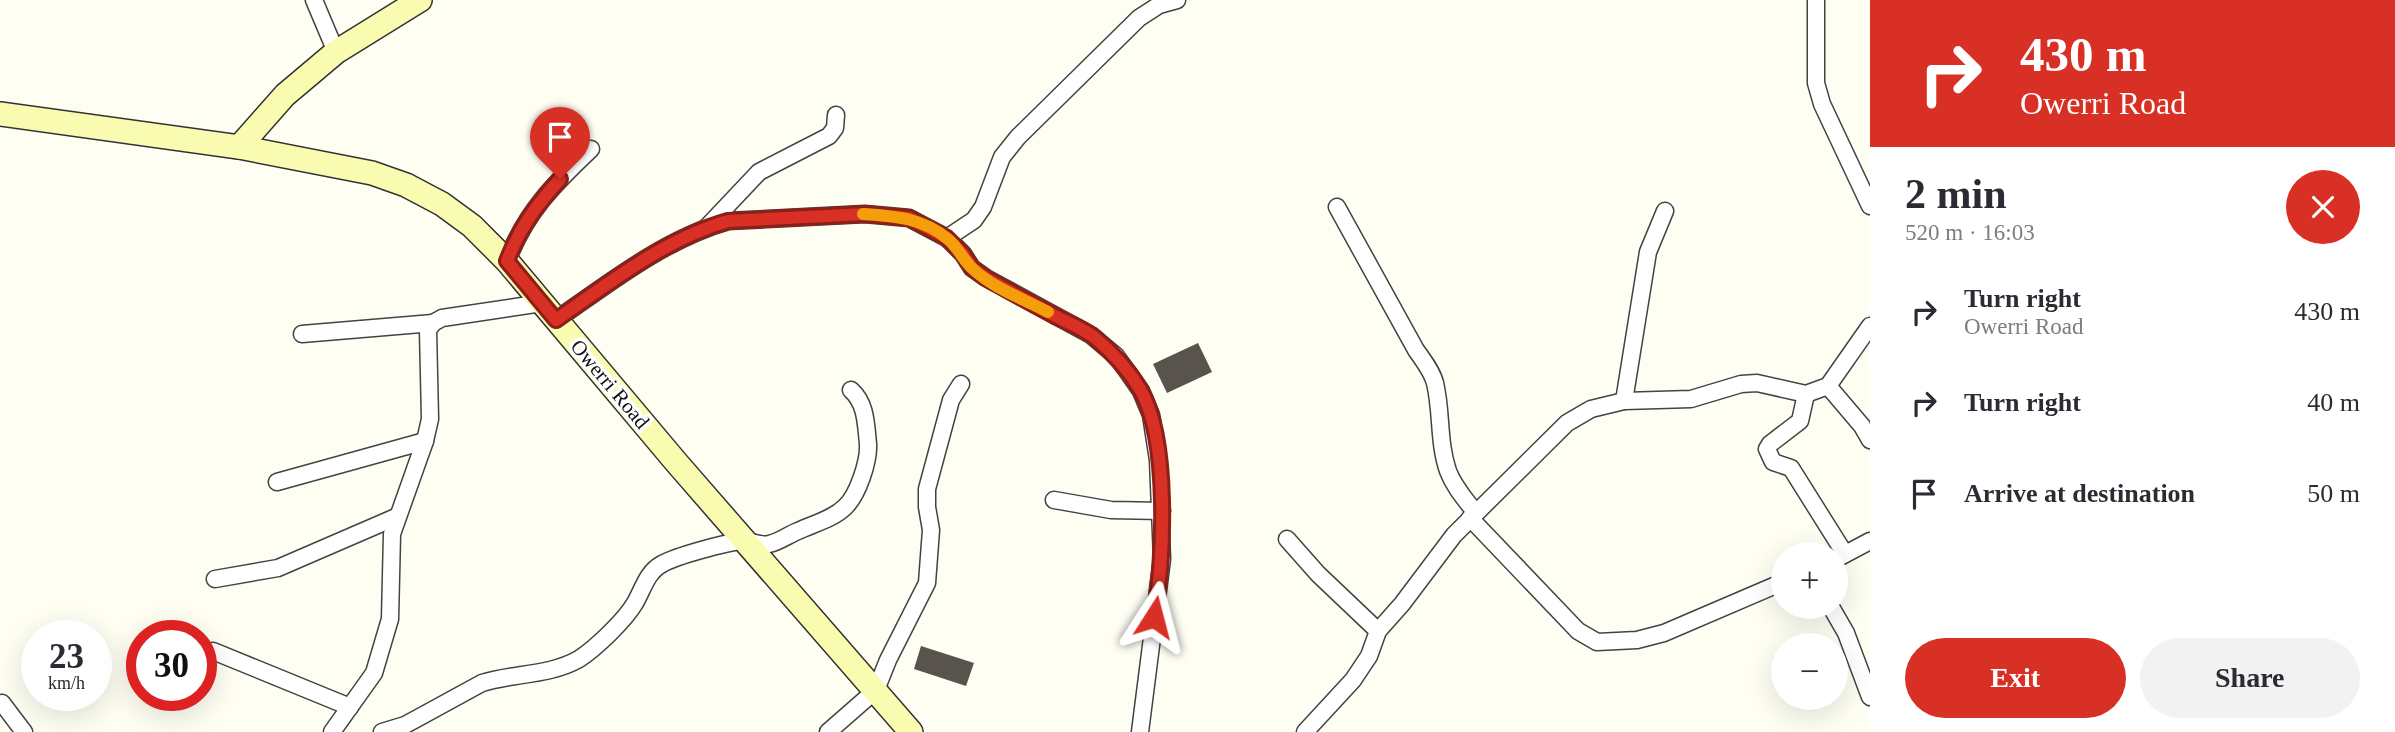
<!DOCTYPE html>
<meta charset="utf-8">
<style>
:root{--surface:#fff;--page:#f2f2f3;--text:#2b2b33;--muted:#7c7c81;--accent:#d93025}
body{margin:0;font-family:Georgia,serif;background:var(--page);color:var(--text);height:100vh;display:flex;flex-direction:column;font-size:26px;white-space:nowrap}
*{box-sizing:border-box;margin:0}
p{font-size:23px;color:var(--muted)}
.icon{flex:none;width:38px;height:38px;fill:none;stroke:currentColor;stroke-width:2;stroke-linecap:round;stroke-linejoin:round}
.map{position:relative;flex:1;overflow:hidden}
.side{display:flex;flex-direction:column;background:var(--surface);width:525px}
.side>*{flex:none}
.hud{background:#d93025;color:#fff;overflow:hidden}
.controls{position:absolute;left:1771px;top:542px;display:grid;gap:14px}
.controls a{display:grid;place-items:center;width:77px;height:77px;border-radius:50%;background:var(--surface);box-shadow:0 7px 28px #0002;font-size:35px}
.speed{position:absolute;left:21px;top:620px;display:flex;gap:14px;font-size:35px;font-weight:700;text-align:center}
.speed>*{display:grid;place-content:center;width:91px;height:91px;border-radius:50%;background:var(--surface);box-shadow:0 7px 28px #0002;line-height:1}
.speed small{font-size:18px;font-weight:400}
.speed .limit{border:10px solid #d22;background:#fff;color:#111}
.pin{position:absolute;display:grid;place-items:center;width:60px;height:60px;color:#fff;margin:-72px -30px;border-radius:50% 50% 50% 0;rotate:-45deg;box-shadow:0 0 7px #0007}
.pin .icon{rotate:45deg}
.me{position:absolute;width:77px;margin:-38px;rotate:9deg;stroke-linejoin:round;filter:drop-shadow(0 0 5px #0008)}
.turn{display:flex;align-items:center;gap:24px;height:147px;padding:0 35px;font-size:32px}
.turn .icon{width:91px;height:91px;stroke-width:2.5}
.turn b{display:block;font-size:49px;line-height:60px}
.round{display:grid;place-items:center;flex:none;width:74px;height:74px;border-radius:37px;background:var(--page)}
.head{display:flex;align-items:center;justify-content:space-between;height:119px;padding:0 35px}
h1{font-size:42px;font-weight:700;line-height:52px}
.primary-button{display:flex;gap:14px;margin-top:auto;padding:14px 35px}
.primary-button a{flex:1;height:80px;border-radius:42px;background:var(--accent);color:#fff;font-size:28px;font-weight:700;line-height:80px;text-align:center}
.primary-button a+a{background:var(--page);color:var(--text)}
ul{padding:0;list-style:none}
li{display:flex;align-items:center;gap:21px;height:91px;padding:0 35px}
li div{flex:1}
li b{display:block;font-size:26px}
li em{font-style:normal}
main{display:flex;flex:1;min-height:0}
.map>svg:first-child{display:block}
</style>
<main>
<div class="map">
<svg width="1870" height="732" viewBox="0 0 1870 732">
<rect width="100%" height="100%" fill="#fefef3"/>
<!-- building -->
<g fill="#58534c">
<polygon points="1198,343 1212,372 1167,393 1153,364"/>
<polygon points="921,646 974,663 966,686 914,669"/>
</g>
<g fill="none" stroke-linecap="round" stroke-linejoin="round">
<defs>
<g id="street">
<polyline points="314,0 336,52"/>
<polyline points="1816,0 1816,83 1822,104 1870,206"/>
<path d="M1337 207 1416 350C1423 360 1432 371 1435 383 1442 412 1438 442 1448 471 1454 487 1465 499 1475 512"/>
<polyline points="707,227 759,172 829,136 835,128 836,115"/>
<polyline points="947,238 974,220 983,207 1002,157 1018,137 1139,18 1159,5 1177,0"/>
<path d="M507 261C526 212 553 185 591 149"/>
<path d="M556 320C609 283 665 239 728 221L865 214 909 218 947 238 963 254 972 268 986 278 1091 335 1116 356 1127 371 1141 391 1151 415 1158 460 1162 559 1140 732"/>
<polyline points="302,334 433,323"/>
<polyline points="1828,386 1862,426 1870,440"/>
<polyline points="1806,394 1800,421 1770,444 1767,449 1773,462 1791,468 1845,554"/>
<polyline points="1624,401 1648,252 1665,211"/>
<polyline points="277,482 425,441"/>
<polyline points="1054,500 1111,510 1162,511"/>
<polyline points="1470,518 1578,631 1597,642 1637,640 1664,633 1783,582"/>
<polyline points="1287,539 1318,574 1378,631"/>
<polyline points="1836,559 1870,541"/>
<polyline points="215,579 278,568 396,517"/>
<polyline points="1831,607 1846,633 1870,697"/>
<polyline points="213,651 350,707"/>
<polyline points="2,703 24,732"/>
<polyline points="332,732 374,673 390,619 392,534 425,441 430,419 428,330 433,323 442,318 542,303"/>
<path d="M382 732 405 725 482 683C514 673 549 676 579 659 596 648 625 620 635 603 643 589 647 572 662 564 676 556 727 542 743 541 752 541 760 546 769 544 779 542 788 535 798 531 813 524 833 519 845 507 858 495 869 461 868 444 866 424 866 403 851 390"/>
<polyline points="828,732 876,690 888,660 927,583 931,530 927,507 927,489 951,400 961,384"/>
<polyline points="1305,732 1353,680 1369,656 1378,631 1402,604 1454,535 1567,423 1591,409 1624,401 1691,399 1741,384 1757,383 1806,394 1828,386 1870,326"/>
</g>
<g id="secondary">
<polyline points="0,114 239,147 372,173 406,185 442,204 472,226 507,261 676,462 911,732"/>
<polyline points="239,147 285,95 336,52 420,0"/>
</g>
</defs>
<!-- street casing -->
<use href="#street" stroke="#434343" stroke-width="19"/>
<!-- secondary casing -->
<use href="#secondary" stroke="#323232" stroke-width="26"/>
<!-- street -->
<use href="#street" stroke="#fff" stroke-width="16"/>
<!-- secondary -->
<use href="#secondary" stroke="#f9fbb1" stroke-width="23"/>
</g>
<g fill="none" stroke-linecap="round" stroke-linejoin="round">
<defs>
<path id="route" d="M560 179C536 206 520 227 507 261L556 320C609 283 665 239 728 221L865 214 909 218 947 238 963 254 972 268 986 278C1009 291 1033 304 1057 317 1069 323 1083 329 1094 337 1112 352 1128 369 1140 389 1170 440 1164 560 1154 617"/>
</defs>
<!-- route casing -->
<use href="#route" stroke="#8d1f18" stroke-width="18"/>
<!-- route -->
<use href="#route" stroke="#d93025" stroke-width="12"/>
<!-- slow -->
<path stroke="#f59e0b" stroke-width="12" d="M863 214C895 216 924 218 949 240 959 249 964 261 973 269 993 288 1024 299 1048 312"/>
</g>
<g text-anchor="middle" stroke-width="7" stroke-linejoin="round" paint-order="stroke">
<!-- street labels -->
<g font-size="21" fill="#101010" stroke="#fff">
<text transform="translate(610 384) rotate(50)" y="7">Owerri Road</text>
</g>
</g>
</svg>
<div class="controls">
<a>+</a>
<a>−</a>
</div>
<div class="speed"><div>23<small>km/h</small></div><div class="limit">30</div></div>
<div class="pin" style="left:560px;top:179px;background:#d93025"><svg class="icon" aria-label="arrive" viewBox="0 0 24 24"><path d="M6 21V4h12l-3 4 3 4H6"/></svg></div>
<svg class="me" style="left:1154px;top:617px" viewBox="-20 -20 40 40"><path d="M0-17L14 15 0 8-14 15z" fill="#d93025" stroke="#fff" stroke-width="4"/></svg>
</div>
<section class="side">
<div class="hud">
<div class="turn"><svg class="icon" aria-label="right" viewBox="0 0 24 24"><path d="M7 20v-9h11M14 6l5 5-5 5"/></svg><div><b>430 m</b>Owerri Road</div></div>
</div>
<div class="head"><div><h1>2 min</h1><p>520 m · 16:03</p></div><a class="round" style="background:#d93025;color:#fff"><svg class="icon" aria-label="close" viewBox="0 0 24 24"><path d="M6 6l12 12M18 6L6 18"/></svg></a></div>
<ul>
<li><svg class="icon" aria-label="right" viewBox="0 0 24 24"><path d="M7 20v-9h11M14 6l5 5-5 5"/></svg><div><b>Turn right</b><p>Owerri Road</p></div><em>430 m</em></li>
<li><svg class="icon" aria-label="right" viewBox="0 0 24 24"><path d="M7 20v-9h11M14 6l5 5-5 5"/></svg><div><b>Turn right</b></div><em>40 m</em></li>
<li><svg class="icon" aria-label="arrive" viewBox="0 0 24 24"><path d="M6 21V4h12l-3 4 3 4H6"/></svg><div><b>Arrive at destination</b></div><em>50 m</em></li>
</ul>
<div class="primary-button"><a>Exit</a><a>Share</a></div>
</section>
</main>
